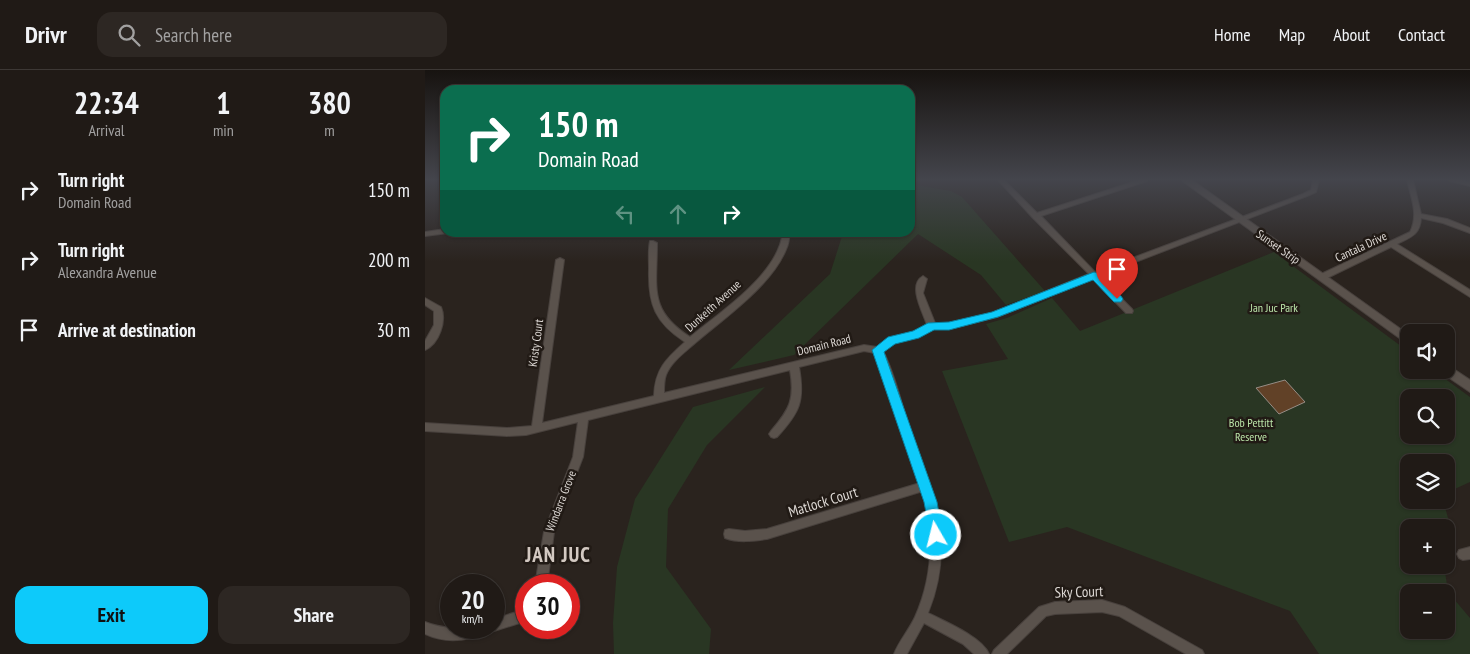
<!DOCTYPE html>
<meta charset="utf-8">
<style>
:root{--surface:#201a16;--page:#2d2723;--text:#f1f3f6;--muted:#a2a1a1;--line:#3d3835;--accent:#0dcafa}
body{margin:0;font-family:"PT Sans Narrow",sans-serif;background:var(--page);color:var(--text);height:100vh;display:flex;flex-direction:column;font-size:19px;white-space:nowrap}
*{box-sizing:border-box;margin:0}
p{font-size:16px;color:var(--muted)}
.icon{flex:none;width:28px;height:28px;fill:none;stroke:currentColor;stroke-width:2;stroke-linecap:round;stroke-linejoin:round}
.map{position:relative;flex:1;overflow:hidden}
.sheet{display:flex;flex-direction:column;background:var(--surface);width:425px}
.sheet>*{flex:none}
.banner{position:absolute;left:15px;top:15px;width:475px;height:152px;border-radius:15px;box-shadow:0 1px 4px #0004,0 0 0 1px var(--line);background:#0b6e4f;color:#fff;overflow:hidden}
.buttons{position:absolute;left:975px;top:254px;display:grid;gap:10px}
.buttons a{display:grid;place-items:center;width:55px;height:55px;border-radius:10px;background:var(--surface);box-shadow:0 1px 4px #0004,0 0 0 1px var(--line);font-size:25px}
.speed{position:absolute;left:15px;top:504px;display:flex;gap:10px;font-size:25px;font-weight:700;text-align:center}
.speed>*{display:grid;place-content:center;width:65px;height:65px;border-radius:50%;background:var(--surface);box-shadow:0 1px 4px #0004,0 0 0 1px var(--line);line-height:1}
.speed small{font-size:12px;font-weight:400}
.speed .limit{border:8px solid #d22;background:#fff;color:#111}
.pin{position:absolute;display:grid;place-items:center;width:42px;height:42px;color:#fff;margin:-51px -21px;border-radius:50% 50% 50% 0;rotate:-45deg;box-shadow:0 0 5px #0007}
.pin .icon{rotate:45deg}
.me{position:absolute;width:55px;margin:-28px;rotate:352deg;stroke-linejoin:round;filter:drop-shadow(0 0 4px #0008)}
.turn{display:flex;align-items:center;gap:18px;height:105px;padding:0 15px;font-size:22px}
.turn .icon{width:65px;height:65px;stroke-width:2.5}
.turn b{display:block;font-size:35px;line-height:42px}
.lanes{display:flex;align-items:center;height:48px;padding:0 15px;background:#0003;justify-content:center;gap:25px;direction:ltr}
.lanes .off{opacity:.35}
.eta{display:flex;justify-content:space-evenly;align-items:center;height:85px;text-align:center}
.eta b{font-size:30px;font-weight:700;line-height:35px}
.cta{display:flex;gap:10px;margin-top:auto;padding:10px 15px}
.cta a{flex:1;height:58px;border-radius:15px;background:var(--accent);color:#111;font-size:20px;font-weight:700;line-height:58px;text-align:center}
.cta a+a{background:var(--page);color:var(--text)}
ul{padding:0;list-style:none}
li{display:flex;align-items:center;gap:15px;height:70px;padding:0 15px}
li div{flex:1}
li b{display:block;font-size:19px}
li em{font-style:normal}
header{display:flex;align-items:center;gap:30px;box-sizing:border-box;height:70px;padding:0 25px;background:var(--surface);border-bottom:1px solid var(--line)}
header strong{font-size:24px}
nav{display:flex;gap:28px;margin-inline-start:auto;font-size:18px}
.search{width:350px;height:45px;background:var(--page);display:flex;align-items:center;gap:12px;box-sizing:border-box;padding:0 18px;border-radius:15px;color:var(--muted);font-size:19px}
main{display:flex;flex:1;min-height:0}
.map>svg:first-child{display:block}
</style>
<header>
<strong>Drivr</strong>
<div class="search"><svg class="icon" aria-label="search" viewBox="0 0 24 24"><circle cx="10" cy="10" r="6"/><path d="M15 15l6 6"/></svg>Search here</div>
<nav><a>Home</a><a>Map</a><a>About</a><a>Contact</a></nav>
</header>
<main>
<section class="sheet">
<div class="eta">
<div><b>22:34</b><p>Arrival</p></div>
<div><b>1</b><p>min</p></div>
<div><b>380</b><p>m</p></div>
</div>
<ul>
<li><svg class="icon" aria-label="right" viewBox="0 0 24 24"><path d="M7 20v-9h11M14 6l5 5-5 5"/></svg><div><b>Turn right</b><p>Domain Road</p></div><em>150 m</em></li>
<li><svg class="icon" aria-label="right" viewBox="0 0 24 24"><path d="M7 20v-9h11M14 6l5 5-5 5"/></svg><div><b>Turn right</b><p>Alexandra Avenue</p></div><em>200 m</em></li>
<li><svg class="icon" aria-label="arrive" viewBox="0 0 24 24"><path d="M6 21V4h12l-3 4 3 4H6"/></svg><div><b>Arrive at destination</b></div><em>30 m</em></li>
</ul>
<div class="cta"><a>Exit</a><a>Share</a></div>
</section>
<div class="map">
<svg width="1045" height="584" viewBox="0 0 1045 584">
<rect width="100%" height="100%" fill="#2a231e"/>
<!-- green -->
<g fill="#293623" fill-rule="evenodd">
<polygon points="485,114 526,121 537,127 620,221 581,235 556,205 493,164 369,285 304,300 405,204 418,163 485,162"/>
<path d="M849 182 984 282V300H1008L1045 327V412L1021 423V392H984V430H1018L1030 473 1021 486V458H984V495H1019L1023 522 1045 548V584H894L865 541 642 457 584 472 517 301 583 289 561 254 582 248 627 228 655 261ZM984 328H1021V365H984ZM984 522H1021V560H984Z"/>
<polygon points="340,317 282,375 243,439 241,497 286,559 284,584 189,584 188,553 192,497 210,429 268,337"/>
</g>
<!-- building -->
<polygon fill="#614127" stroke="#968d86" points="860,310 880,332 854,344 831,318"/>
<g fill="none" stroke-linecap="round" stroke-linejoin="round">
<defs>
<g id="street">
<path d="M573 110H579L612 143 714 110H723L722 111 616 146 670 202 878 124 886 120 888 110H894L891 122 882 126 674 206 707 239 708 241 707 243H701L668 209 572 247 524 259H508L493 267 469 273 458 281C470 304 475 329 483 354 507 421 532 471 503 543 519 551 557 567 564 584H549L538 574 499 553 482 584H469C474 571 484 560 490 547 508 507 509 463 498 421L342 469C328 471 313 473 300 468L299 464 300 460 304 459 320 461 342 459 495 413 473 352 459 304 450 283 439 281 374 297C380 331 375 342 352 367L349 368 346 367 344 364 346 361C365 339 370 329 365 300L163 350 158 387 129 462 122 515H110L119 462 148 387 153 352 101 365 82 366 0 361V353L82 358 107 356 131 190 135 188 139 190 117 353 229 326C230 299 241 289 260 272 230 252 223 235 224 199 224 190 223 180 225 171H228L232 173C232 218 223 240 265 267 293 244 341 212 354 177 356 173 357 167 358 162H365C364 167 364 173 362 177 348 215 299 248 269 274 260 282 246 292 241 305 239 310 239 317 239 323L439 275 452 277 464 268 488 262 502 255C498 242 482 215 498 206L502 209 498 223 510 253H524L567 243 664 204 608 148Z"/>
<path d="M982 110H988L996 144 1022 149 1045 158V163L1018 153 996 148C995 165 986 167 972 174L1045 220V227L966 177 900 209 897 210 893 207 894 205 985 162C994 145 986 127 982 110Z"/>
<polygon points="1024,110 1035,110 1045,112 1045,116 1025,111"/>
<polygon points="20,159 20,162 23,163 0,166 0,162"/>
<path d="M0 228 16 237C22 251 14 274 0 280V271L9 255V241L0 235Z"/>
<polygon points="1045,477 1045,489 1038,490 1034,488 1032,484 1034,480"/>
<polygon points="677,530 700,537 777,580 779,584 761,584 694,546 677,542 630,544 621,546 582,584 567,584 569,580 614,537 630,532"/>
<path d="M101 539V551L69 561 65 560 64 562C43 571 21 574 0 564V552C22 561 45 558 69 558V549Z"/>
</g>
<g id="secondary">
<polygon points="756,110 767,110 984,265 984,275"/>
<polygon points="1021,294 1045,310 1045,322 1017,303 1015,300 1021,300"/>
</g>
</defs>
<!-- street casing -->
<use href="#street" stroke="#48413d" stroke-width="2"/>
<!-- secondary casing -->
<use href="#secondary" stroke="#48413d" stroke-width="2"/>
<!-- street -->
<use href="#street" fill="#5a524c" fill-rule="evenodd"/>
<!-- secondary -->
<use href="#secondary" fill="#5a524c" fill-rule="evenodd"/>
</g>
<!-- sky -->
<linearGradient id="sky" x2="0" y2="1"><stop stop-color="#171310"/><stop offset="0.57" stop-color="#44454c"/><stop offset="1" stop-color="#44454c" stop-opacity="0"/></linearGradient>
<rect width="1045" height="192" fill="url(#sky)"/>
<!-- route -->
<polygon fill="#0dcafa" stroke="#0883a2" points="669,202 673,203 696,226 698,229 696,232 689,232 668,210 573,247 524,260 509,260 494,268 470,274 459,282 512,432 518,465 516,470 511,472 506,470 499,432 447,280 463,267 488,261 503,253 524,252 567,242"/>
<g text-anchor="middle" stroke-width="5" stroke-linejoin="round" paint-order="stroke">
<!-- street labels -->
<g font-size="12" fill="#ddd8d4" stroke="#211a15">
<text transform="translate(853 177) rotate(35)" y="4">Sunset Strip</text>
<text transform="translate(936 177) rotate(-25)" y="4">Cantala Drive</text>
<text transform="translate(288 236) rotate(-42)" y="4">Dunkeith Avenue</text>
<text transform="translate(111 273) rotate(-82)" y="4">Kristy Court</text>
<text transform="translate(399 275) rotate(-14)" y="4">Domain Road</text>
<text transform="translate(136 431) rotate(-69)" y="4">Windarra Grove</text>
</g>
<!-- park labels -->
<g font-size="12" fill="#bae3a8" stroke="#211a15">
<text x="849" y="242">Jan Juc Park</text>
<text x="826" y="357">Bob Pettitt<tspan x="826" dy="14">Reserve</tspan></text>
</g>
<!-- near-street labels -->
<g font-size="15" fill="#ddd8d4" stroke="#211a15">
<text transform="translate(398 432) rotate(-17)" y="5">Matlock Court</text>
<text transform="translate(654 522) rotate(-2)" y="5">Sky Court</text>
</g>
<!-- near-district labels -->
<g font-size="21" font-weight="bold" letter-spacing="1" fill="#d3c9c2" stroke="#211a15">
<text x="133" y="492">JAN JUC</text>
</g>
</g>
</svg>
<div class="buttons">
<a><svg class="icon" aria-label="sound" viewBox="0 0 24 24"><path d="M4 9h4l5-4v14l-5-4H4zM17 9q2 3 0 6"/></svg></a>
<a><svg class="icon" aria-label="search" viewBox="0 0 24 24"><circle cx="10" cy="10" r="6"/><path d="M15 15l6 6"/></svg></a>
<a><svg class="icon" aria-label="layers" viewBox="0 0 24 24"><path d="M12 4l9 5-9 5-9-5zM3 14l9 5 9-5"/></svg></a>
<a>+</a>
<a>−</a>
</div>
<div class="speed"><div>20<small>km/h</small></div><div class="limit">30</div></div>
<div class="pin" style="left:692px;top:229px;background:#d93025"><svg class="icon" aria-label="arrive" viewBox="0 0 24 24"><path d="M6 21V4h12l-3 4 3 4H6"/></svg></div>
<svg class="me" style="left:511px;top:465px" viewBox="-20 -20 40 40"><circle r="17" fill="#0dcafa" stroke="#fff" stroke-width="3"/><path d="M0-11L8 9 0 5-8 9z" fill="#fff"/></svg>
<div class="banner">
<div class="turn"><svg class="icon" aria-label="right" viewBox="0 0 24 24"><path d="M7 20v-9h11M14 6l5 5-5 5"/></svg><div><b>150 m</b>Domain Road</div></div>
<div class="lanes"><svg class="icon off" aria-label="left" viewBox="0 0 24 24"><path d="M17 20v-9H6M10 6l-5 5 5 5"/></svg><svg class="icon off" aria-label="ahead" viewBox="0 0 24 24"><path d="M12 20V5M6 11l6-6 6 6"/></svg><svg class="icon" aria-label="right" viewBox="0 0 24 24"><path d="M7 20v-9h11M14 6l5 5-5 5"/></svg></div>
</div>
</div>
</main>
